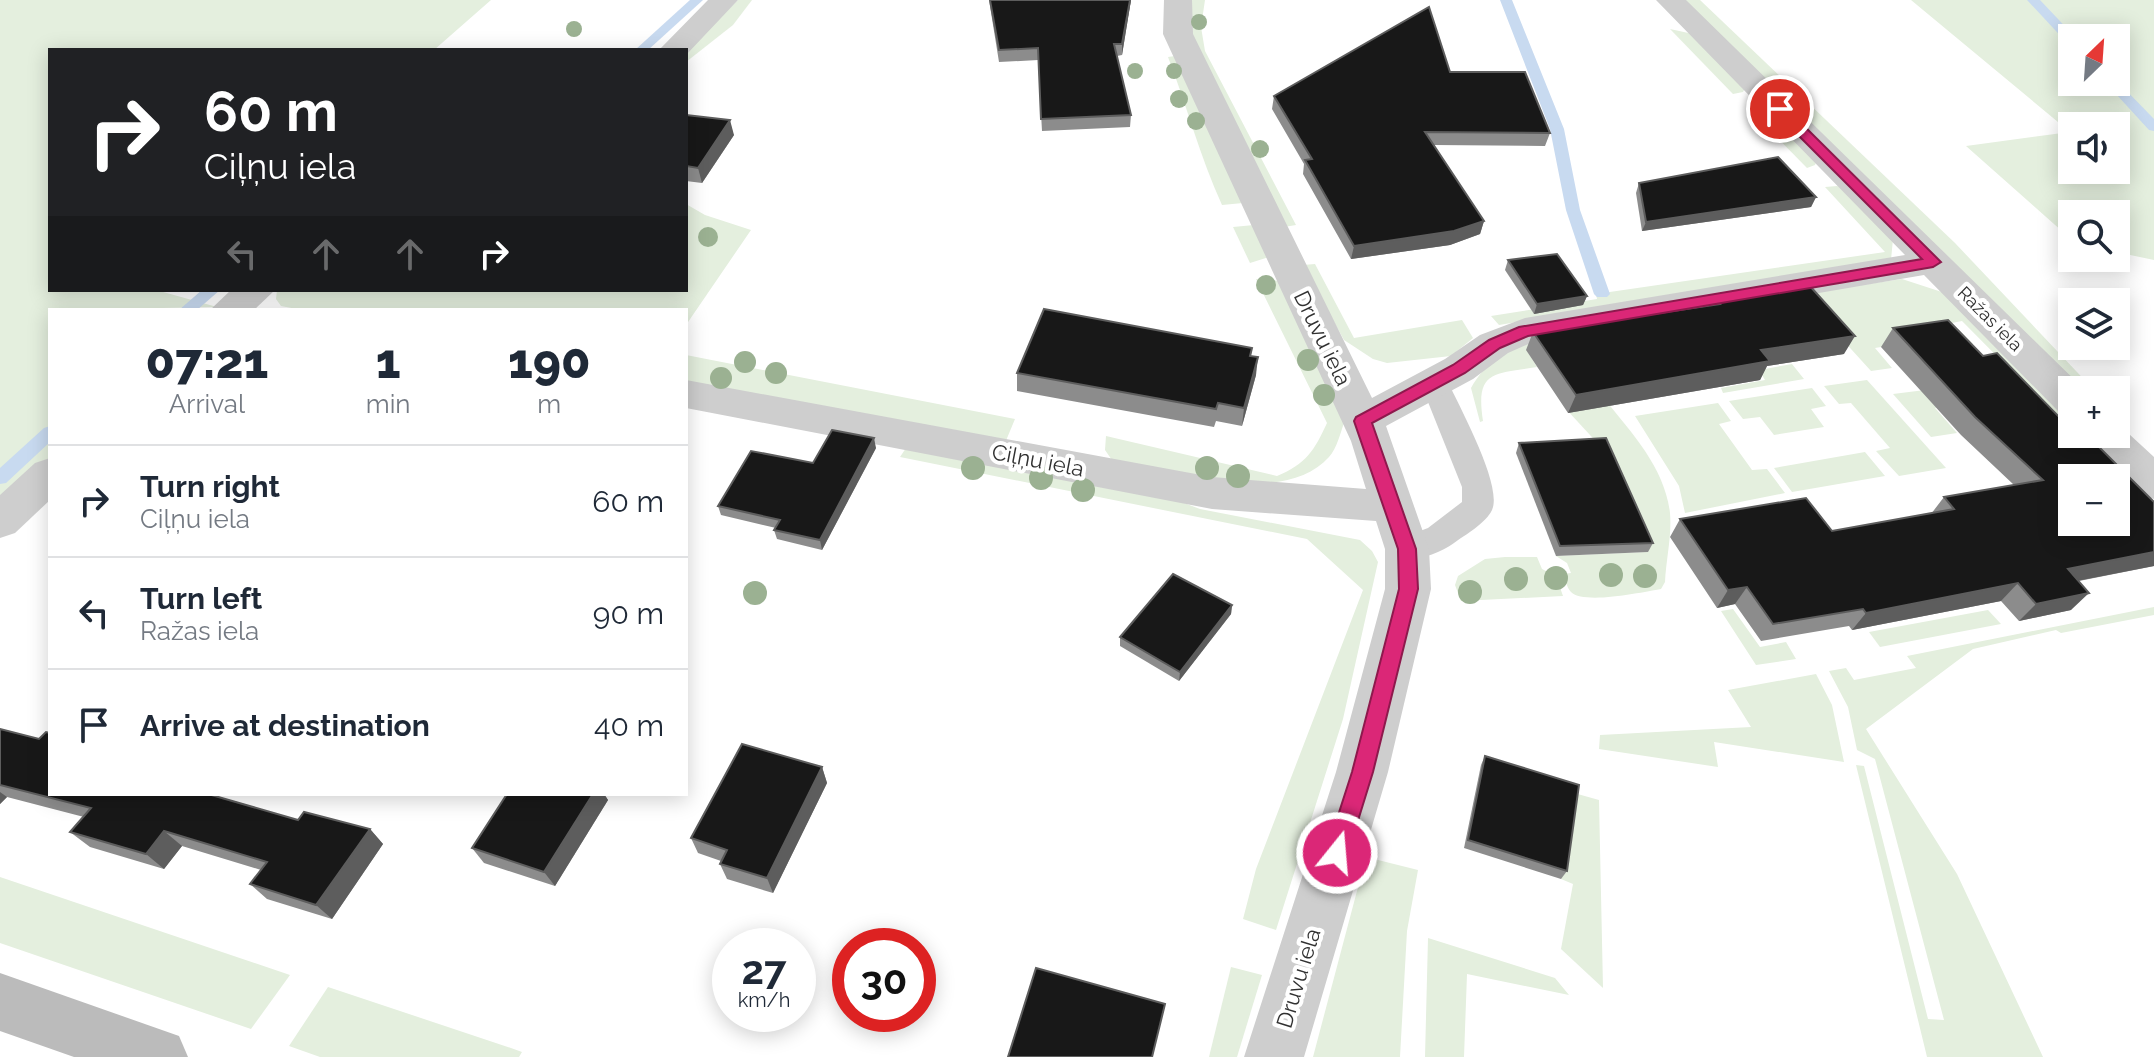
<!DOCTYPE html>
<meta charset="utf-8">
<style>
:root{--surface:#fff;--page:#f6f6f7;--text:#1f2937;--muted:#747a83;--line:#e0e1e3}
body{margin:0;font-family:Raleway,sans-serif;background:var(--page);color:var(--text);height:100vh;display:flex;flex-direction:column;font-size:30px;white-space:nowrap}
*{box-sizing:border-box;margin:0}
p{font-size:26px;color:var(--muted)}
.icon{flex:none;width:44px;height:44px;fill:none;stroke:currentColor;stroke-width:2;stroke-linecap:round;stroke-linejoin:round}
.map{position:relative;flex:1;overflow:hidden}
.sheet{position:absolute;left:48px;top:308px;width:640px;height:488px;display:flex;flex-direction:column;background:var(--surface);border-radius:0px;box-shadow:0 4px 20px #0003}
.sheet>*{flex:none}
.hud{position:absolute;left:48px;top:48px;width:640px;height:244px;border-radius:0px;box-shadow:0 4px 20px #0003;background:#202124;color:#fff;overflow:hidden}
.needle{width:52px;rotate:25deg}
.controls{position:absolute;left:2058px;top:24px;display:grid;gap:16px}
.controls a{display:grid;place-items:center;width:72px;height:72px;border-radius:0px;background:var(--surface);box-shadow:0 4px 20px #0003;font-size:40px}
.speed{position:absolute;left:712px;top:928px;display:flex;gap:16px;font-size:40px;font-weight:700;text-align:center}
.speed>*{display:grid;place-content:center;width:104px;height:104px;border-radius:50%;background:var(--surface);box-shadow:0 4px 20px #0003;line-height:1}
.speed small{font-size:20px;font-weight:400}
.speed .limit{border:12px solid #d22;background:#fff;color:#111}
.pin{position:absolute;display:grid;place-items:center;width:68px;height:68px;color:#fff;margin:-34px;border:4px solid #fff;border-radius:50%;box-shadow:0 2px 8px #0007}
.me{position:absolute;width:88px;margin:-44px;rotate:17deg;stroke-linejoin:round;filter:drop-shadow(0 0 6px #0008)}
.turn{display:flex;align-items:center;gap:28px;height:168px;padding:0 24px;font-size:36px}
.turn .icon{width:104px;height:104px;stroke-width:2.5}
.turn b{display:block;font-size:56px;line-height:68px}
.lanes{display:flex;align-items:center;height:76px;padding:0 24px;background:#0003;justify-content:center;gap:40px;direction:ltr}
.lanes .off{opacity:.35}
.eta{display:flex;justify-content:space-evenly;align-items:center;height:136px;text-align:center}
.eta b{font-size:48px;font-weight:800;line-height:56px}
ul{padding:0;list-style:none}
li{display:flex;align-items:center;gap:24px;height:112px;padding:0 24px;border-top:2px solid var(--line)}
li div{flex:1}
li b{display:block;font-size:30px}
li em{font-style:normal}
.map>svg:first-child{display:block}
</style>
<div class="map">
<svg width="2154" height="1057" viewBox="0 0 2154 1057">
<rect width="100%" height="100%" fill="#fff"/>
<!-- green -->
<g fill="#e4efde" fill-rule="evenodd">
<polygon points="0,0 491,0 434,50 50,50 50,290 156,290 217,307 50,310 50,460 0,506"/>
<polygon points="738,0 752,0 733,25 686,62 686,51"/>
<polygon points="1188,0 1205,0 1201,27 1205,51 1296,225 1284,227 1190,34"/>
<polygon points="1682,0 1700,0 1955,243 2094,390 2077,390"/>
<path d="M1911 0H2154V260L2116 252V214H2072V240L1966 146 2070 132ZM2072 38H2116V82H2072ZM2072 126H2116V170H2072Z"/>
<polygon points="1670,29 1693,34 1745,88 1743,92 1733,94"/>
<path d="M1175 56 1243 203 1222 205C1200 157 1187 106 1168 57Z"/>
<polygon points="1755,105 1763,106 1817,160 1815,165 1807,168 1749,109"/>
<polygon points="1837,186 1845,188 1893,239 1891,260 1499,325 1491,316 1597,299 1596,294 1885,252 1825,187"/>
<polygon points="686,204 705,215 751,230 686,325 686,310 302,310 281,306 276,299 277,290 686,290"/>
<polygon points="1254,225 1269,257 1250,263 1233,227"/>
<polygon points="1315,264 1354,338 1462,320 1473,338 1451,356 1387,363 1373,359 1344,340 1303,265"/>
<path d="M1256 279 1281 281 1344 423C1340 434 1337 448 1329 457 1285 507 1169 474 1114 463L1105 450 1106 436 1277 476C1306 464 1314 451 1327 423Z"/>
<polygon points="1902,279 1951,295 2072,418 2072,432 1962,321 1952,323 1973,344 1945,348 1935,338 1875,348 1892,368 1871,371 1801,294"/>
<path d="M1531 338 1527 351 1537 367C1494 374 1475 370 1483 421L1480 422 1471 388C1486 362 1504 352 1531 338Z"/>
<polygon points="686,355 1015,419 1005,443 686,383"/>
<polygon points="1792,364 1804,379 1723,393 1721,388 1765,380 1759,370"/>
<polygon points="1867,380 1946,468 1899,476 1876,451 1890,448 1851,403 1839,404 1824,386"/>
<polygon points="1812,388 1826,406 1811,409 1824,427 1774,435 1760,417 1743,419 1729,401"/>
<polygon points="1925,390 1940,406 1935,408 1957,433 1931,437 1893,394"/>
<path d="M1606 401C1633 434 1665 469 1670 513 1672 535 1666 560 1665 582L1661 589C1643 592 1584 605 1571 592 1567 588 1565 579 1563 574L1571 573 1567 563 1556 556 1647 552 1602 448 1566 409Z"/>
<polygon points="1718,403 1731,421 1719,424 1752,470 1767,469 1785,493 1685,513 1679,486 1635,416"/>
<polygon points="908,445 1163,495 1200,509 1360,540 1372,551 1378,562 1343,719 1276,930 1243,919 1256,869 1363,590 1307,539 900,457"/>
<polygon points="1865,452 1885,476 1792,492 1774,468"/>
<polygon points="1505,557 1537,557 1542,569 1556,576 1563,596 1461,601 1455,585 1458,576 1485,559"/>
<polygon points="2154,607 2154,615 2061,633 2056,630 1973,649 1866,729 1957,874 2043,1057 1927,1057 1856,765 1864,766 1928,1019 1944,1020 1875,759 1857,750 1848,707 1829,671 1846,668 1854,680 1916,668 1907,656"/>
<polygon points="1733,609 1760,647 1786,642 1796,659 1756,665 1721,611"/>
<polygon points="1988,610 2001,624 1880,647 1869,632"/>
<polygon points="1816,674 1832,705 1844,762 1714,742 1718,767 1599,749 1600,735 1751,727 1728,690"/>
<polygon points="1574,793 1599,800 1603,988 1561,949 1573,884 1561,879"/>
<polygon points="1366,857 1418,870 1407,931 1400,1057 1313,1057"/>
<polygon points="0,877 290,975 251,1029 0,943"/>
<polygon points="1428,938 1555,978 1569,995 1467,974 1464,1057 1425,1057"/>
<polygon points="1231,967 1262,975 1237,1057 1209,1057"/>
<polygon points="328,987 511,1048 522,1052 519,1057 320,1057 289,1046"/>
</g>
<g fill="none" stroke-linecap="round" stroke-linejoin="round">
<!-- stream -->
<g fill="#c8daf0" fill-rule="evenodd">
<polygon points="690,0 703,0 648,50 635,50"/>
<polygon points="1500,0 1512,0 1564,129 1580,210 1610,294 1607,297 1597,297 1594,294 1566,210 1550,129"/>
<polygon points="2027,0 2040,0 2076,38 2072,38 2072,45 2068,44"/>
<polygon points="2116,80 2154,119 2154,131 2149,130 2105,82"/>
<polygon points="202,290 220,290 197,310 179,310"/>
<polygon points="50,426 50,442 6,483 0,484 0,468 44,428"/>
</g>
<!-- lane -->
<path fill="#cecece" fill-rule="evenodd" d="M1434 372 1444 375 1448 382C1460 408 1503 486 1492 510 1486 523 1465 535 1454 543 1439 554 1413 563 1396 558L1391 549 1396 540 1428 528 1462 502V487L1420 382 1424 375Z"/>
<!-- street -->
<g fill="#cecece" fill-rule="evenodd">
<polygon points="708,0 738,0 686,55 686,50 659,50"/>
<polygon points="1164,0 1192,0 1193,34 1372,398 1445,359 1480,335 1525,318 1905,255 1656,0 1686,0 2085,390 2072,390 2072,415 2058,411 1924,275 1533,342 1508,353 1473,379 1386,426 1429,549 1431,589 1388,772 1304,1057 1244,1057 1336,772 1385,589 1385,549 1376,521 1212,509 686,408 686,380 1212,477 1366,489 1351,441 1163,34"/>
<polygon points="231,290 275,290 254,310 210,310"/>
<polygon points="2116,422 2154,457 2154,499 2139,494 2084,434 2116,434"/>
<polygon points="50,458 50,500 15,533 0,538 0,495 35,463"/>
</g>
<!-- secondary -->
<polygon fill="#bbb" fill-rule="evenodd" points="0,973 179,1036 188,1057 74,1057 0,1031"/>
</g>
<!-- trees -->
<g fill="#9bb192">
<circle cx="1199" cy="22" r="8"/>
<circle cx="574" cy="29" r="8"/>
<circle cx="1135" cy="71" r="8"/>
<circle cx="1174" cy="71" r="8"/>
<circle cx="1179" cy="99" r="9"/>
<circle cx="1196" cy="121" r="9"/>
<circle cx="1260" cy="149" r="9"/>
<circle cx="708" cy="237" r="10"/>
<circle cx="1266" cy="285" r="10"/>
<circle cx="1308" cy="360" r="11"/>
<circle cx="745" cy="362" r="11"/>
<circle cx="776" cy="373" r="11"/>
<circle cx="721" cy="378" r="11"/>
<circle cx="1324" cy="395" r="11"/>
<circle cx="973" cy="468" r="12"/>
<circle cx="1207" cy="468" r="12"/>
<circle cx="1238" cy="476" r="12"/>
<circle cx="1041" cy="478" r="12"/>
<circle cx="1083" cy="490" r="12"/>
<circle cx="1611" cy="575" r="12"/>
<circle cx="1645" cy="576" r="12"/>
<circle cx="1556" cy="578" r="12"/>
<circle cx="1516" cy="579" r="12"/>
<circle cx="1470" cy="592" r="12"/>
<circle cx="755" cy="593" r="12"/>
</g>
<!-- wall -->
<g fill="#8c8c8c">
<polygon points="989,0 1131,0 1122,55 1117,56 1131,115 1130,127 1042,131 1038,60 999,62"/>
<polygon points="1274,96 1550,133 1545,146 1434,145 1484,221 1480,234 1450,245 1351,259 1303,174 1304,164 1272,109"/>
<polygon points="686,115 734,135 702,183 686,181"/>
<polygon points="1639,183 1816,197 1811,207 1642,231 1636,193"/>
<polygon points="1508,260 1587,296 1583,305 1534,314 1505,270"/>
<polygon points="1716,299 1844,354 1767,366 1760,380 1568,413 1526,350 1533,332 1713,305"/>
<polygon points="1893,328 1983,356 2062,420 2154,502 2154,566 2079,581 2071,610 2019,621 2001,601 1852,630 1849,626 1761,641 1735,604 1717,608 1670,537 1680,519 1832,531 1931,514 1944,497 2014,485 1961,435 1881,347"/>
<polygon points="1252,348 1251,356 1256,375 1242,426 1216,421 1214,427 1017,391 1017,373"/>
<polygon points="1519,443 1653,543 1648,552 1556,556 1516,453"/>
<polygon points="876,448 822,550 777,539 774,530 776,528 721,515 718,506 813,463"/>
<polygon points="1232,605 1231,614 1179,681 1120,646 1120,637"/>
<polygon points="0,729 220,797 298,820 370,829 383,844 332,919 267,899 250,884 261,870 182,846 164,869 90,847 70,832 84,817 7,797 0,804"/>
<polygon points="1485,756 1567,871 1561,879 1464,848 1481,765"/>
<polygon points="822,767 827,783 773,893 727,879 720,864 721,861 698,853 691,838"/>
<polygon points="507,794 604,794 608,800 555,886 484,863 472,848"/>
</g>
<!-- shaded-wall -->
<g fill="#5d5d5d">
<polygon points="1130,0 1131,0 1122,55 1122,44"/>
<polygon points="730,120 734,135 702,183 698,168"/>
<polygon points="1816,197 1811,207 1642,231 1646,222"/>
<polygon points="1484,221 1480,234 1450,245 1351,259 1354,246"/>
<polygon points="1587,296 1583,305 1534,314 1537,304"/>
<polygon points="1855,336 1844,354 1767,366 1760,380 1568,413 1576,395 1761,350"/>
<polygon points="1258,357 1256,375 1242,426 1244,408"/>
<polygon points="874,438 876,448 822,550 820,540"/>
<polygon points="2154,552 2154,566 2051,586 2068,569"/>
<polygon points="2018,583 2001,601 1852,630 1866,613"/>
<polygon points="1747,587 1735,604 1717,608 1728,590"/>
<polygon points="2089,593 2071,610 2019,621 2036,604"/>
<polygon points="1232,605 1231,614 1179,681 1180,672"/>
<polygon points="822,767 827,783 773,893 767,878"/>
<polygon points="0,792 7,797 0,804"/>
<polygon points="593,794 604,794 608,800 555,886 544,872"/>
<polygon points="370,829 383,844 332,919 316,905"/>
<polygon points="164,831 182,846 164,869 146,854"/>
</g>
<!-- building -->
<g fill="#181818" stroke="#5d5d5d" stroke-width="2" fill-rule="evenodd">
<polygon points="990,0 1130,0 1122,44 1114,44 1131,115 1041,119 1038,48 999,50"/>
<polygon points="1429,7 1450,72 1525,72 1550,133 1425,132 1484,221 1454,231 1354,246 1305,160 1312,159 1274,96"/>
<polygon points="686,115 730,120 698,168 686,166"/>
<polygon points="1778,157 1816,197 1646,222 1639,183"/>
<polygon points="1557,254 1587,296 1537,304 1508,260"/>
<polygon points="1809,285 1855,336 1761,350 1770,361 1576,395 1533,332 1610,315 1613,320 1720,304 1716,299"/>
<polygon points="1044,309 1252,348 1250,356 1258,357 1244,408 1218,403 1216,409 1017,373"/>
<path d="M1948 320 1983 356 1997 353 2062 420 2071 418 2072 420V434H2086L2154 502V552L2068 569 2089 593 2036 604 2018 583 1866 613 1863 609 1773 624 1747 587 1728 590 1680 519 1806 498 1832 531 1954 509 1944 497 2043 480 1975 417 1893 328ZM2072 478H2116V522H2072Z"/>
<polygon points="832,430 874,438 820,540 774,530 780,520 718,506 751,451 813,463"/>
<polygon points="1606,438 1653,543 1560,546 1519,443"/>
<polygon points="1173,574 1232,605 1180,672 1120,637"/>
<polygon points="0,729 39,739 46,732 50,733 50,794 208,794 298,820 304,812 370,829 316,905 250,884 267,862 164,831 146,854 70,832 91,808 0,785"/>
<polygon points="742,744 822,767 767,878 720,864 727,850 691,838"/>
<polygon points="1485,756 1579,785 1567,871 1468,840"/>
<polygon points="507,794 593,794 544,872 472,848"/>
<polygon points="1036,968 1165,1004 1152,1057 1008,1057"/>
</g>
<!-- route -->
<polygon fill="#db2777" stroke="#8e194d" stroke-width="2" points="1775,106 1784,106 1941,262 1933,267 1528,336 1500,348 1465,373 1372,423 1416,549 1418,589 1373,772 1348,853 1345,860 1337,863 1329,860 1326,853 1352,772 1399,589 1398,549 1354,421 1356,417 1453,365 1489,340 1519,327 1922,259 1775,112"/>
<g text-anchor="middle" stroke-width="8" stroke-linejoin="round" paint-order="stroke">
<!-- far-street labels -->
<g font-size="18" fill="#313131" stroke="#fff">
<text transform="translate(1990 319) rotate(45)" y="6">Ražas iela</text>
</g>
<!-- street labels -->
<g font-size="22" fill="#313131" stroke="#fff">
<text transform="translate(1323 338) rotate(64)" y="8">Druvu iela</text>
<text transform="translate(1038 460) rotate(11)" y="8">Ciļņu iela</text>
<text transform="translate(1298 978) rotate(-73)" y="8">Druvu iela</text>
</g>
</g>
</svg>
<div class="controls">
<a><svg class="needle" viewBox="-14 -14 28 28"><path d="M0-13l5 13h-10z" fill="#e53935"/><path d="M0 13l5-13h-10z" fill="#747a83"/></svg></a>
<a><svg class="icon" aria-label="sound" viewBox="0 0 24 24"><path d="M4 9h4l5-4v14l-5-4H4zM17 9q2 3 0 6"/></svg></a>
<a><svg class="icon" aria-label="search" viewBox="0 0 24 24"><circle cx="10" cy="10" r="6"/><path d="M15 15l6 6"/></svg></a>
<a><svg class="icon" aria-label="layers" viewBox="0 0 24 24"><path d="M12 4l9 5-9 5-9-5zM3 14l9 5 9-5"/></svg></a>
<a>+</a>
<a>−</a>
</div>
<div class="speed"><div>27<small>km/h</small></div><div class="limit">30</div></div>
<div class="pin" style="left:1780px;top:109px;background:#d93025"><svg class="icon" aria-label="arrive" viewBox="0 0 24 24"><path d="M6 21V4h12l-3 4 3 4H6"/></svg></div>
<svg class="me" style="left:1337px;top:853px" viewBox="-20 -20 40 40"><circle r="17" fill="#db2777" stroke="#fff" stroke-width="3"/><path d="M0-11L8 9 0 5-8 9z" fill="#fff"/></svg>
<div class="hud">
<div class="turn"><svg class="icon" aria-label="right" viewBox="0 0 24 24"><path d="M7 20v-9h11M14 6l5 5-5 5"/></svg><div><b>60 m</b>Ciļņu iela</div></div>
<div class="lanes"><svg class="icon off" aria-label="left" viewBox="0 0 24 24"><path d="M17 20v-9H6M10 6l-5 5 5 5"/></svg><svg class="icon off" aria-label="ahead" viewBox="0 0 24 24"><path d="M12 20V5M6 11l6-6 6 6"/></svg><svg class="icon off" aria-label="ahead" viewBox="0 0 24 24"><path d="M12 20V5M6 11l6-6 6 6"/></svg><svg class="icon" aria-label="right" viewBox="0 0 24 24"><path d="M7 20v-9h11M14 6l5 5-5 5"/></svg></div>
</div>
<section class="sheet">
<div class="eta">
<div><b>07:21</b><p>Arrival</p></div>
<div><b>1</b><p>min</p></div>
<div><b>190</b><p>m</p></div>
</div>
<ul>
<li><svg class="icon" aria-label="right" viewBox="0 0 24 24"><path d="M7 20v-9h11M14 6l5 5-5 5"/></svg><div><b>Turn right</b><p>Ciļņu iela</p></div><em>60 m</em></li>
<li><svg class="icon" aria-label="left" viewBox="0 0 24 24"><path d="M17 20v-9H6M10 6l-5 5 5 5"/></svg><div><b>Turn left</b><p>Ražas iela</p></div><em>90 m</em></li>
<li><svg class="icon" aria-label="arrive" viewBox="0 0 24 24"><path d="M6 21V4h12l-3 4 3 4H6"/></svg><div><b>Arrive at destination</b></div><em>40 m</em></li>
</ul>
</section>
</div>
